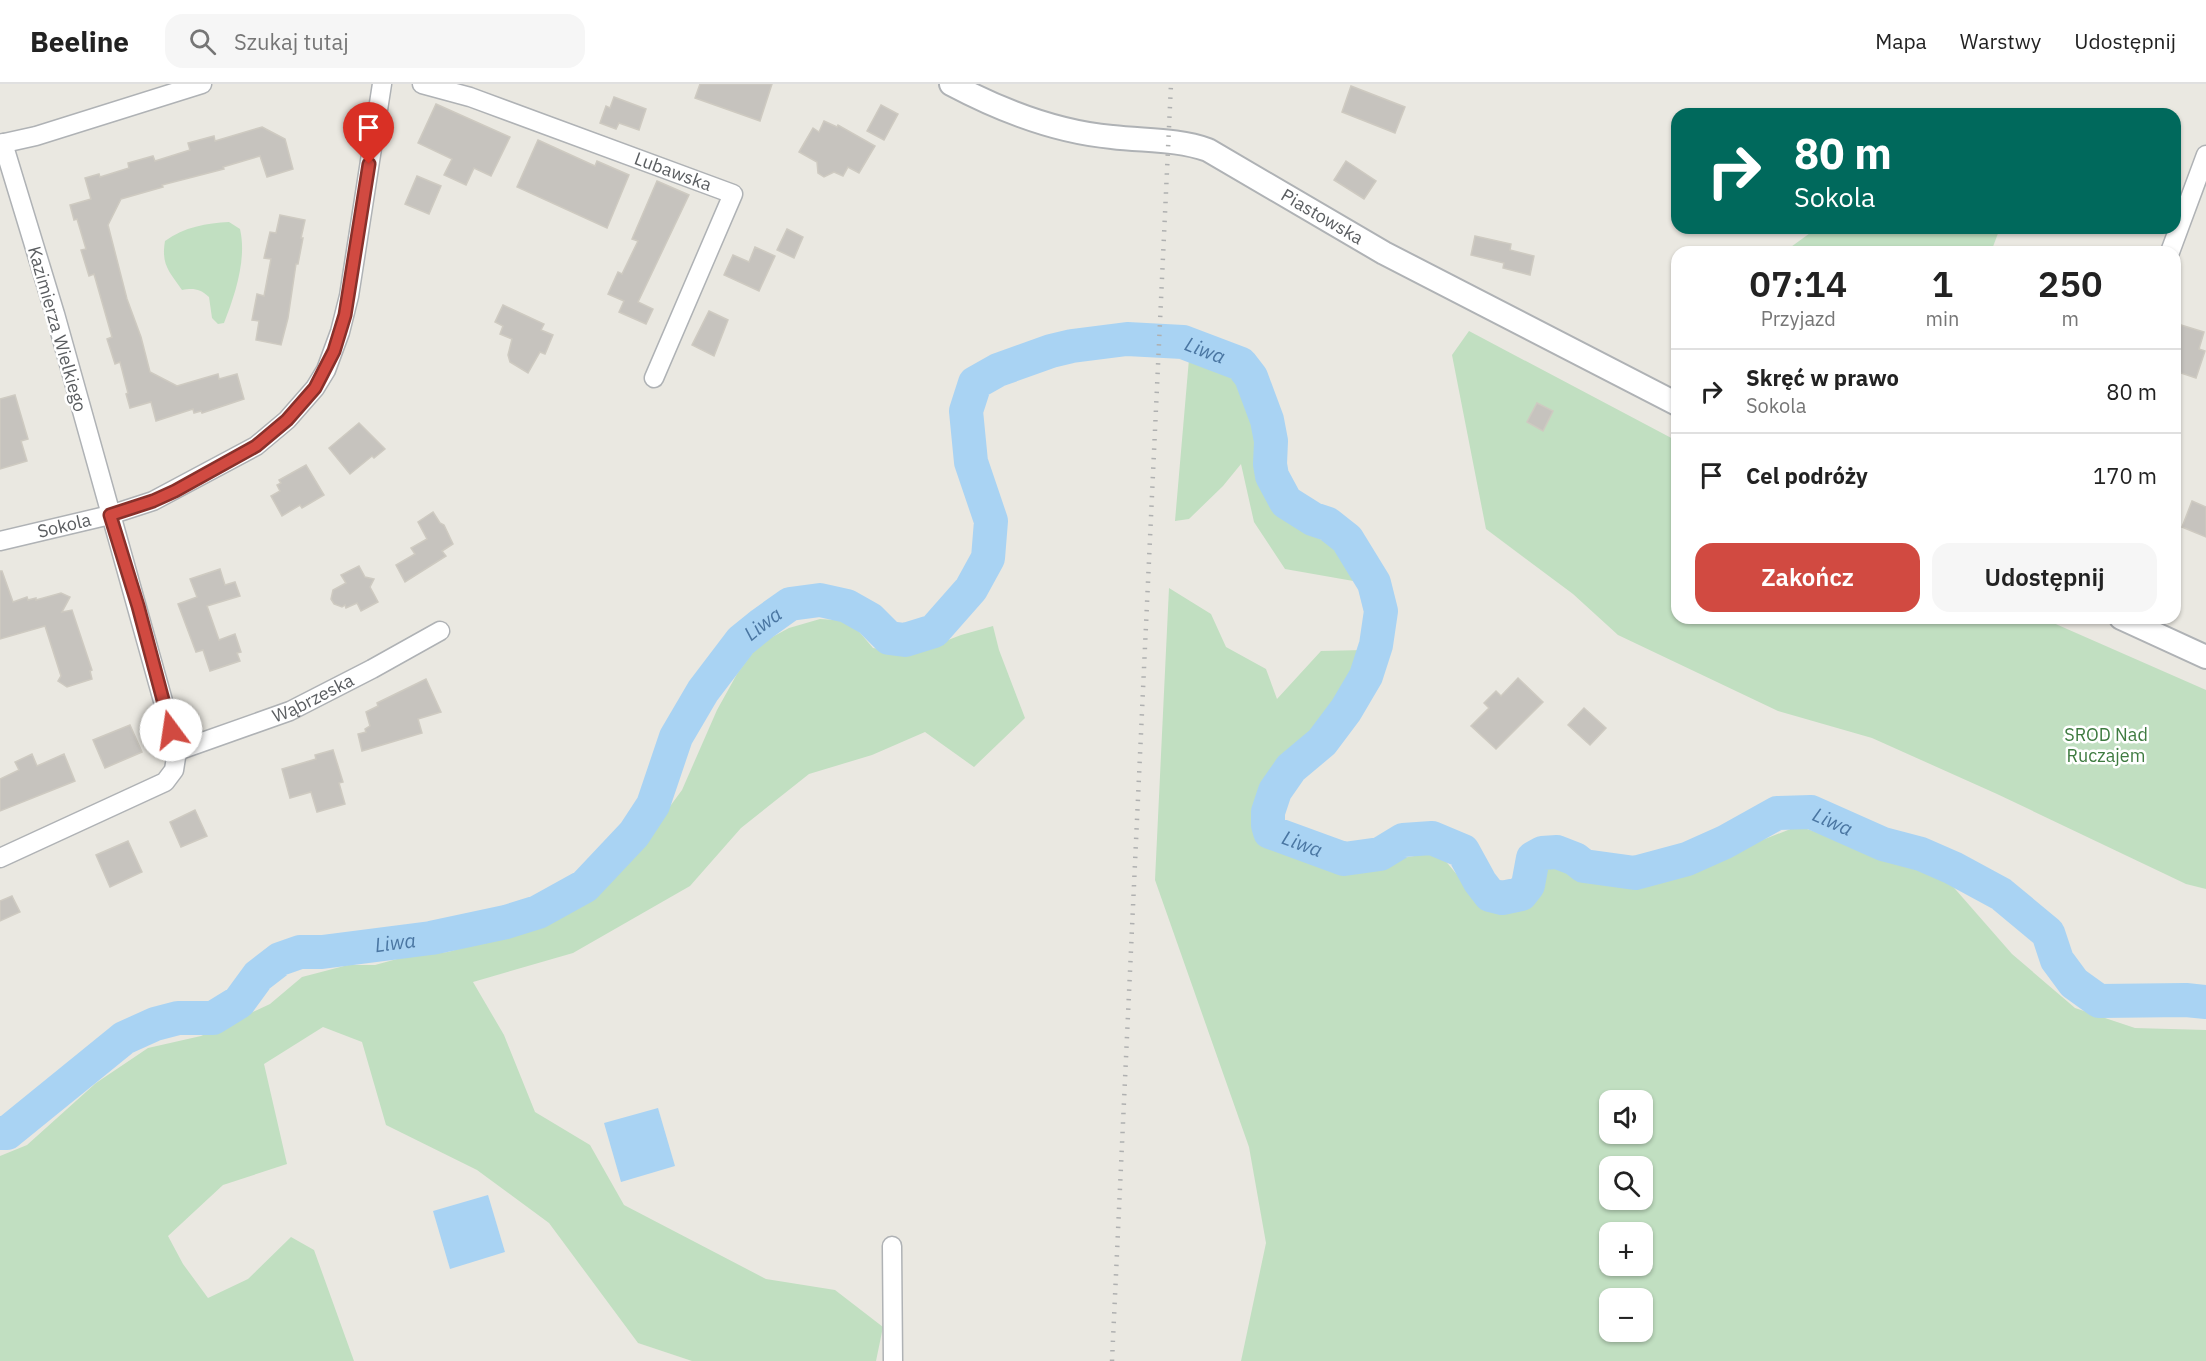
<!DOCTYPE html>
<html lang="pl">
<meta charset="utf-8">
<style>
:root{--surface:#fff;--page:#f6f6f6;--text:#222;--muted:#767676;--line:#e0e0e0;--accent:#d14a41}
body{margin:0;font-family:"IBM Plex Sans",sans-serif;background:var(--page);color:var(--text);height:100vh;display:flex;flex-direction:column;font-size:22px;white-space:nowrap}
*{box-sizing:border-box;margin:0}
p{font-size:20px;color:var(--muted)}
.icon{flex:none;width:33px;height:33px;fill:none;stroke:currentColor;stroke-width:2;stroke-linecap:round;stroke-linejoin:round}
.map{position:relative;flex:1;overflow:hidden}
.side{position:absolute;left:1671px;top:162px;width:510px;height:378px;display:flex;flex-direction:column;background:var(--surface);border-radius:18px;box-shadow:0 2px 4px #0004}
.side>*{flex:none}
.top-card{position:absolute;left:1671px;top:24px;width:510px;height:126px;border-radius:18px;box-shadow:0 2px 4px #0004;background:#00695c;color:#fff;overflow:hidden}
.tools{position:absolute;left:1599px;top:1006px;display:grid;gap:12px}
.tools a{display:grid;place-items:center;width:54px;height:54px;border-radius:12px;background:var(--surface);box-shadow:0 2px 4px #0004;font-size:30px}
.pin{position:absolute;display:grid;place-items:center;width:51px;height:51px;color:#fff;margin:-62px -26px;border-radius:50% 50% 50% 0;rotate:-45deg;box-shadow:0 0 6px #0007}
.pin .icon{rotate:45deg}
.me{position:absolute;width:66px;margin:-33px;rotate:346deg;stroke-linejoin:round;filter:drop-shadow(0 0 4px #0008)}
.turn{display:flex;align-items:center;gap:21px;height:126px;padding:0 24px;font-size:27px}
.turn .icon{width:78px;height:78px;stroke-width:2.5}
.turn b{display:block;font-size:42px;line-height:51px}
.eta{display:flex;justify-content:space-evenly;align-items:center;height:102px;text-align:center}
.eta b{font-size:36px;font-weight:600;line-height:42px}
.cta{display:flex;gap:12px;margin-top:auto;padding:12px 24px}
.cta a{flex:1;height:69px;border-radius:18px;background:var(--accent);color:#fff;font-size:24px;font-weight:600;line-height:69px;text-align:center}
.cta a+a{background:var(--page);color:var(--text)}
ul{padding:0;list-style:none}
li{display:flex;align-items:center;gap:18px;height:84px;padding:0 24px;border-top:2px solid var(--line)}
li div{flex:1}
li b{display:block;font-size:22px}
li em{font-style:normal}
header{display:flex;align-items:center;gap:36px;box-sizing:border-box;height:84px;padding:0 30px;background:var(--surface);border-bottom:2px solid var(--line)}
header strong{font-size:28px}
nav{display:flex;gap:33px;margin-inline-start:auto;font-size:21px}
.search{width:420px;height:54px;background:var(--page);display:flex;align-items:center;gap:15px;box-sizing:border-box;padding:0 21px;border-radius:18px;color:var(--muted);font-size:22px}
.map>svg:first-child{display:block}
</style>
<header>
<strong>Beeline</strong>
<div class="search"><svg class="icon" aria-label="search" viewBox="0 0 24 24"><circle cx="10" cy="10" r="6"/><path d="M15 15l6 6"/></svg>Szukaj tutaj</div>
<nav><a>Mapa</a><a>Warstwy</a><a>Udostępnij</a></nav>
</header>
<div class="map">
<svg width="2206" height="1277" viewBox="0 0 2206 1277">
<rect width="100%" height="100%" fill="#eae8e1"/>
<!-- green -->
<g fill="#c1dfc1" fill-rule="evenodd">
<path d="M229 138 240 145C247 175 235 211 224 239L218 240 212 234 209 213C200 205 194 204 182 206 169 187 161 181 165 157 184 143 207 139 229 138Z"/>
<polygon points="1817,144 2000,144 1991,168 1784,168"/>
<polygon points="1469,247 1677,357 1677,534 2042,534 2206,606 2206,805 2186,800 1997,710 1872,654 1778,627 1618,551 1573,510 1486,445 1452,271"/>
<polygon points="1189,275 1232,291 1261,349 1263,397 1290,440 1340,465 1359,498 1285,485 1254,438 1241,380 1223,402 1189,435 1175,437"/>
<path d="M1169 504 1211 530 1226 563 1266 585 1277 615 1321 567 1364 566 1321 642 1272 684 1256 739 1266 761 1344 784 1438 768 1485 824 1529 820 1541 783 1563 786 1638 805 1798 742 1861 763 1949 798 2012 870 2075 924 2135 944 2206 946V1277H1241L1266 1159 1249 1063 1155 796ZM1610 1017H1642V1050H1610ZM1610 1083H1642V1116H1610ZM1610 1149H1642V1182H1610ZM1610 1215H1642V1248H1610Z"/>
<polygon points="820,535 850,537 873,564 912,570 961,551 993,542 999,566 1025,634 974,683 925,648 872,671 809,690 741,744 690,802 573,869 473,898 504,951 535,1028 590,1061 624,1121 766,1195 835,1206 883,1243 876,1277 692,1277 638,1259 549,1139 477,1086 386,1041 362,958 323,943 264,980 287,1080 223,1101 168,1152 183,1180 208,1214 248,1195 291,1153 314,1166 354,1277 0,1277 0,1072 27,1061 96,999 148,964 201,952 270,920 302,893 348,881 375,881 408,872 448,868 483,858 529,843 576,818 615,789 657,740 682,706 717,626 737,590 759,560 789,544"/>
</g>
<!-- water -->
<g fill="#a9d3f3">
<polygon points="658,1024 675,1082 621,1098 604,1039"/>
<polygon points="488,1111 505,1168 450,1185 433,1127"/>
</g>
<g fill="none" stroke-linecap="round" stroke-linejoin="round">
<!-- river -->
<path stroke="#a9d3f3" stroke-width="34" id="s1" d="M0 1049H7L124 954 155 940 178 934H213L239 918 258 892 280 875 300 868H322L431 854 506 838 538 828 585 802 634 750 653 721 676 653 703 607 741 557 762 540 790 520 820 516 847 522 870 535 889 554 905 556 934 547 971 505 988 474 991 437 971 378 966 327 975 299 998 286 1051 267 1072 262 1127 255 1183 258 1241 280 1251 293 1267 336 1271 357 1270 380 1272 392 1286 418 1313 435 1328 440 1347 455 1374 499 1381 527 1376 561 1366 592 1346 626 1322 658 1291 684 1275 707 1268 728V741L1270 748 1344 775 1380 770 1403 756 1432 754 1463 767 1480 798 1490 811 1502 814 1521 810 1528 801 1533 774 1542 769 1557 768 1575 775 1584 782 1635 789 1687 775 1725 758 1777 729 1811 728 1883 760 1921 770 1953 784 2001 810 2048 849 2057 876 2074 899 2099 917 2186 916 2206 918"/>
</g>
<!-- building -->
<g fill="#c6c3be" stroke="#cecac1" stroke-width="1.5">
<polygon points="700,0 772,0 760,37 695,14"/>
<polygon points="1351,2 1405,23 1395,49 1342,28"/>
<polygon points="614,13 646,25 639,46 619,39 616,45 600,39 606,22 610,24"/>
<polygon points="436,20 510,53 491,92 474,84 466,101 444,91 452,75 418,59"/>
<polygon points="881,21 898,30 884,56 867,47"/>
<polygon points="824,37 837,43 838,41 875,62 859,89 848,83 843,92 834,88 824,93 818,89 817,78 799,68 813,44 819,48"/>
<polygon points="262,43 285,55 293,85 267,93 260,72 223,83 224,85 162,101 163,103 121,115 108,141 127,215 141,253 150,288 177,302 218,290 219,295 237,290 244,315 202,329 201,327 194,329 193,325 156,337 151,318 130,324 126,310 128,309 120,278 115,280 107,255 112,253 94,190 89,192 81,166 86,165 77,135 74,136 70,121 91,115 85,94 99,90 100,93 129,84 128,79 153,72 155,77 190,66 188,59 214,52 215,57"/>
<polygon points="538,56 595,82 597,77 629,91 607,144 517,103"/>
<polygon points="1346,77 1376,97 1364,115 1334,96"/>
<polygon points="417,92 441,102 429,130 405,120"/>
<polygon points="657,97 689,111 638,218 653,225 646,240 619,228 624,217 608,210 618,188 622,190 638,157 632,155"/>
<polygon points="280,131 305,136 301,154 303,154 298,180 296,180 288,234 281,261 256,256 259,237 252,236 257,210 264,212 271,175 264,174 270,148 276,149"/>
<polygon points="787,145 803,153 794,174 777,166"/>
<polygon points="1475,152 1511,160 1510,166 1534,172 1530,191 1503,184 1504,179 1471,171"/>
<polygon points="755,163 775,172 759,207 724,191 733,171 749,178"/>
<polygon points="503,221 544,240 541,246 553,251 545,270 540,268 528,289 510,278 508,271 512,255 500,250 503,242 495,238"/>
<polygon points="709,227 728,236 714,272 692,261"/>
<polygon points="2181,241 2204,248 2199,265 2205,267 2196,294 2175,287 2175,260"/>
<polygon points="15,311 28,355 21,357 27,377 0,385 0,315"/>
<polygon points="1537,319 1553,327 1543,347 1527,338"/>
<polygon points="359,339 385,365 374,374 372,372 350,390 329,364"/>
<polygon points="306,381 324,411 302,424 300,421 282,432 271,412 280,407 277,401 281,399 279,396"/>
<polygon points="2192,417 2206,423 2206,453 2182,443"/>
<polygon points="433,428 440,439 444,441 453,460 442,467 446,472 405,498 396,481 415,470 411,464 427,455 418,438"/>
<polygon points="359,482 365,493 374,495 370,503 378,518 361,527 357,519 346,524 345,521 342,523 334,520 331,515 333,506 346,499 341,491"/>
<polygon points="220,485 225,501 235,498 240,512 207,522 219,556 235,550 241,568 237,569 240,577 210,587 203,566 196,568 178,520 197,513 190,495"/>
<polygon points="0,487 2,487 13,518 27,513 28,516 36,514 36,516 61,509 70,513 62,528 72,526 92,586 90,587 92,595 67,603 58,597 61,592 45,542 0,555"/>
<polygon points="1518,594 1543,618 1496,665 1471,642 1489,624 1484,619 1496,607 1501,612"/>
<polygon points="426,595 441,628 418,635 422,649 362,667 358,650 366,648 365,645 370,642 366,628 378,622 377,619"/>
<polygon points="1584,624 1606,644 1590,661 1568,641"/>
<polygon points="130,641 142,668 105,684 93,656"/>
<polygon points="333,666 343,698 339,699 345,720 317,728 311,708 290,714 282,685 316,675 315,671"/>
<polygon points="32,670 37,682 64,670 75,697 0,727 0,695 19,686 15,678"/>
<polygon points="195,726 207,752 181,763 170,738"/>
<polygon points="128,757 142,788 110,803 96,771"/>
<polygon points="12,812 20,828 0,837 0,817"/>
</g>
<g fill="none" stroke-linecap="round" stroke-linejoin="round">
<defs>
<g id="minor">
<path id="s2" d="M422 0 470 13 733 110 654 294"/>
<polyline points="0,60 36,52 202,0"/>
<polyline points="2170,168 2206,71"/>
<path id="s3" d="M0 457 110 431 153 417 256 362 287 336 315 304 326 286 340 248 349 212 382 0"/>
<path id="s4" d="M177 667 290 627 372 585 440 547"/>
<polyline points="0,774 165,698 174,686 177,667 55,230 3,59"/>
<polyline points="892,1162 893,1277"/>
</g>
<g id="tertiary">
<path id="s5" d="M951 0C1000 26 1056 48 1112 53 1145 57 1177 55 1208 66L1384 169 1677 320"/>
<polyline points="2121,534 2206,573"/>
</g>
</defs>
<!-- minor casing -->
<use href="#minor" stroke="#afb2b5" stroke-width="21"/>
<!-- tertiary casing -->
<use href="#tertiary" stroke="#afb2b5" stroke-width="26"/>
<!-- minor -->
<use href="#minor" stroke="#fff" stroke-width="18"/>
<!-- tertiary -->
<use href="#tertiary" stroke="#fff" stroke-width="22"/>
<!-- rail -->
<polyline stroke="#afb0b0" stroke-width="4.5" stroke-dasharray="1.5 8" stroke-linecap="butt" points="1112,1277 1171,0"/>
</g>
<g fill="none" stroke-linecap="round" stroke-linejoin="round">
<defs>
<polyline id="route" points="171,646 138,522 110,431 153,417 175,407 256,362 287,336 315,304 334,267 345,231 369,80"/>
</defs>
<!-- route casing -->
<use href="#route" stroke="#88302a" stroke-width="15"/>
<!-- route -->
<use href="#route" stroke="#d14a41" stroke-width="10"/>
</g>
<g text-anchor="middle" stroke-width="5" stroke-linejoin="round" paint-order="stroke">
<!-- street labels -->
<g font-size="18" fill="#5a5d60" stroke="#fff">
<text dy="6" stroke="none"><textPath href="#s2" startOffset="266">Lubawska</textPath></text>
<text dy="6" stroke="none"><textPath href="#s5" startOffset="400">Piastowska</textPath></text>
<text transform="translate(57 245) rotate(74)" y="6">Kazimierza Wielkiego</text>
<text dy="6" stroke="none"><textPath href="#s3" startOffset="66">Sokola</textPath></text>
<text dy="6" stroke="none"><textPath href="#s4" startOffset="146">Wąbrzeska</textPath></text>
</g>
<!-- park labels -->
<g font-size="18" fill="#3e7b40" stroke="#fff">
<text x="2106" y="657">SROD Nad<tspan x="2106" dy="21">Ruczajem</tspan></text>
</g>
<!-- water labels -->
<g font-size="20" font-style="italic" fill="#4a76a2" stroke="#fff">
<text dy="7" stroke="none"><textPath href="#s1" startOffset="1682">Liwa</textPath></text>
<text dy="7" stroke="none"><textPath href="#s1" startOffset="980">Liwa</textPath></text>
<text dy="7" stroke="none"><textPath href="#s1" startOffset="2926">Liwa</textPath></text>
<text dy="7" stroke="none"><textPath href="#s1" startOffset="2313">Liwa</textPath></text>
<text dy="7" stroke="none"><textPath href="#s1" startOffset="458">Liwa</textPath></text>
</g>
</g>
</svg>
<div class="tools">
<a><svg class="icon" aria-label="sound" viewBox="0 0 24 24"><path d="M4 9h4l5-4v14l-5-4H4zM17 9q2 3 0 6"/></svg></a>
<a><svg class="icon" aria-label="search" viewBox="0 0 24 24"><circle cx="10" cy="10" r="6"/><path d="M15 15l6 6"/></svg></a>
<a>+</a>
<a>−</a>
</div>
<div class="pin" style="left:369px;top:80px;background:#d93025"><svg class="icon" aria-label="arrive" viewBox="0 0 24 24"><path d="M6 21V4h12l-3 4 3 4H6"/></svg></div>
<svg class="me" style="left:171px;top:646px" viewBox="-20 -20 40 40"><circle r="19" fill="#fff"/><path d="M0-13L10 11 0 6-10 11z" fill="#d14a41"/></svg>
<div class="top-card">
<div class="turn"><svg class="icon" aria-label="right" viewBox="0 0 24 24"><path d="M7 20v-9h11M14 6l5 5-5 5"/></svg><div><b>80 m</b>Sokola</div></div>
</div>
<section class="side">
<div class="eta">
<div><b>07:14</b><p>Przyjazd</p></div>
<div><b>1</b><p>min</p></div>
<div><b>250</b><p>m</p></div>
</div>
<ul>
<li><svg class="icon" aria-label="right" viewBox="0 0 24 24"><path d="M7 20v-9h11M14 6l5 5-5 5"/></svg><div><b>Skręć w prawo</b><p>Sokola</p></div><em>80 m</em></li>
<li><svg class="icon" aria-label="arrive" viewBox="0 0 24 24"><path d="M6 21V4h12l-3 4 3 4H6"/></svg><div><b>Cel podróży</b></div><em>170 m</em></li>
</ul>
<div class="cta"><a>Zakończ</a><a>Udostępnij</a></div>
</section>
</div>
